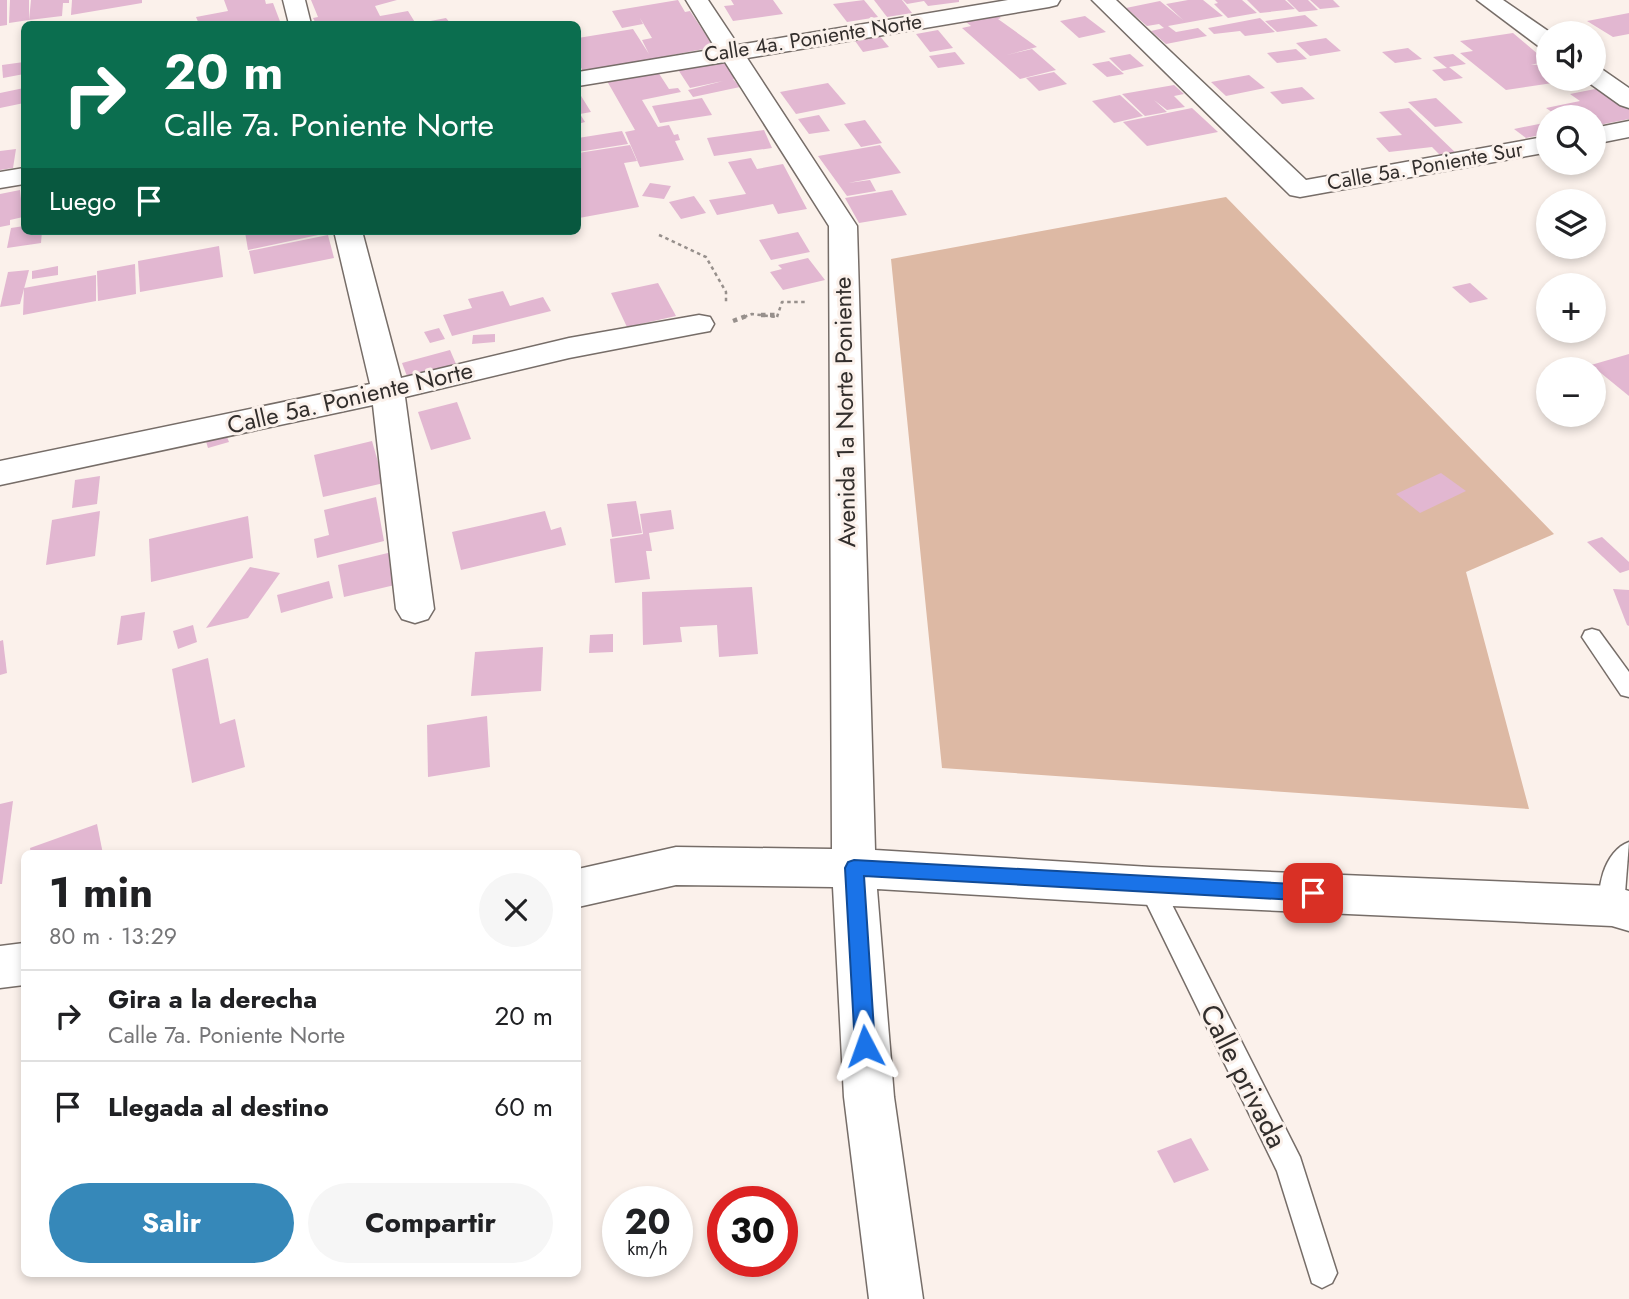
<!DOCTYPE html>
<html lang="es">
<meta charset="utf-8">
<style>
:root{--surface:#fff;--page:#f6f6f6;--text:#202124;--muted:#757577;--line:#e0e0e0;--accent:#3688b9}
body{margin:0;font-family:Jost,sans-serif;background:var(--page);color:var(--text);height:100vh;display:flex;flex-direction:column;font-size:26px;white-space:nowrap}
*{box-sizing:border-box;margin:0}
p{font-size:23px;color:var(--muted)}
.icon{flex:none;width:38px;height:38px;fill:none;stroke:currentColor;stroke-width:2;stroke-linecap:round;stroke-linejoin:round}
.map{position:relative;flex:1;overflow:hidden}
.drawer{position:absolute;left:21px;top:850px;width:560px;height:427px;display:flex;flex-direction:column;background:var(--surface);border-radius:10px;box-shadow:0 4px 10px #0003}
.drawer>*{flex:none}
.top-card{position:absolute;left:21px;top:21px;width:560px;height:214px;border-radius:10px;box-shadow:0 4px 10px #0003;background:#0b6e4f;color:#fff;overflow:hidden}
.controls{position:absolute;left:1536px;top:21px;display:grid;gap:14px}
.controls a{display:grid;place-items:center;width:70px;height:70px;border-radius:50%;background:var(--surface);box-shadow:0 4px 10px #0003;font-size:35px}
.speed{position:absolute;left:602px;top:1186px;display:flex;gap:14px;font-size:35px;font-weight:700;text-align:center}
.speed>*{display:grid;place-content:center;width:91px;height:91px;border-radius:50%;background:var(--surface);box-shadow:0 4px 10px #0003;line-height:1}
.speed small{font-size:18px;font-weight:400}
.speed .limit{border:10px solid #d22;background:#fff;color:#111}
.pin{position:absolute;display:grid;place-items:center;width:60px;height:60px;color:#fff;margin:-30px;border-radius:14px;box-shadow:0 4px 10px #0006}
.me{position:absolute;width:77px;margin:-38px;rotate:356deg;stroke-linejoin:round;filter:drop-shadow(0 0 5px #0008)}
.turn{display:flex;align-items:center;gap:24px;height:147px;padding:0 28px;font-size:32px}
.turn .icon{width:91px;height:91px;stroke-width:2.5}
.turn b{display:block;font-size:49px;line-height:60px}
.then{display:flex;align-items:center;height:66px;padding:0 28px;background:#0003;gap:14px;font-size:26px}
.round{display:grid;place-items:center;flex:none;width:74px;height:74px;border-radius:37px;background:var(--page)}
.head{display:flex;align-items:center;justify-content:space-between;height:119px;padding:0 28px}
h1{font-size:42px;font-weight:700;line-height:52px}
.button{display:flex;gap:14px;margin-top:auto;padding:14px 28px}
.button a{flex:1;height:80px;border-radius:42px;background:var(--accent);color:#fff;font-size:28px;font-weight:700;line-height:80px;text-align:center}
.button a+a{background:var(--page);color:var(--text)}
ul{padding:0;list-style:none}
li{display:flex;align-items:center;gap:21px;height:91px;padding:0 28px;border-top:2px solid var(--line)}
li div{flex:1}
li b{display:block;font-size:26px}
li em{font-style:normal}
.map>svg:first-child{display:block}
</style>
<div class="map">
<svg width="1629" height="1299" viewBox="0 0 1629 1299">
<rect width="100%" height="100%" fill="#fbf1eb"/>
<!-- green -->
<polygon fill="#ddb9a4" points="1226,197 1554,534 1466,572 1529,809 942,768 891,259"/>
<!-- building -->
<g fill="#e2b7d1">
<polygon points="0,0 7,0 7,25 0,26"/>
<polygon points="10,0 29,0 29,20 9,23"/>
<polygon points="31,0 69,0 69,3 63,3 62,16 29,20"/>
<polygon points="72,0 142,0 142,3 71,15"/>
<polygon points="224,0 265,0 266,4 273,3 281,24 199,24 196,17 228,11"/>
<polygon points="311,0 397,0 375,6 380,16 408,11 416,24 316,24 313,18 318,17"/>
<polygon points="678,0 685,12 690,11 714,47 583,72 578,61 578,38 633,29 649,54 642,40 652,38 640,18 643,24 622,28 612,11"/>
<polygon points="731,0 773,0 783,14 733,21 724,6 734,5"/>
<polygon points="864,0 878,17 847,22 833,4"/>
<polygon points="874,0 902,0 912,13 887,17"/>
<polygon points="903,0 959,0 959,2 928,6 924,1 907,4"/>
<polygon points="1188,0 1203,0 1223,16 1168,26 1176,32 1198,28 1207,36 1166,44 1151,31 1164,28 1159,24 1147,26 1126,8 1160,1 1183,20 1166,4"/>
<polygon points="1215,0 1242,0 1257,13 1228,18 1214,4 1218,3"/>
<polygon points="1247,0 1285,0 1295,9 1260,13"/>
<polygon points="1287,0 1308,0 1318,10 1299,12"/>
<polygon points="1310,0 1333,0 1340,7 1320,9"/>
<polygon points="992,11 1001,18 998,19 1037,47 1007,55 1032,49 1056,70 1020,79 962,28 971,26 961,18"/>
<polygon points="1629,13 1629,34 1613,37 1587,21"/>
<polygon points="1305,15 1318,26 1277,32 1265,21"/>
<polygon points="1085,16 1106,32 1079,38 1060,21"/>
<polygon points="446,18 451,24 421,24 420,23"/>
<polygon points="1260,18 1275,32 1245,36 1240,31 1214,34 1208,28"/>
<polygon points="938,30 953,48 930,52 916,34"/>
<polygon points="1513,33 1546,61 1531,65 1549,64 1549,79 1573,80 1506,90 1460,53 1473,51 1460,41"/>
<polygon points="878,34 889,47 863,52 853,38"/>
<polygon points="1326,38 1341,51 1310,56 1296,43"/>
<polygon points="1408,48 1422,59 1395,63 1382,52"/>
<polygon points="1296,49 1307,59 1277,63 1267,53"/>
<polygon points="955,52 965,64 938,68 929,56"/>
<polygon points="1130,54 1144,66 1122,71 1109,58"/>
<polygon points="1453,54 1466,64 1449,67 1463,78 1444,81 1432,70 1447,68 1433,57"/>
<polygon points="724,59 739,78 733,79 740,87 693,97 688,90 723,81 690,88 677,68"/>
<polygon points="1109,61 1124,74 1107,77 1092,64"/>
<polygon points="24,62 24,74 3,78 2,65"/>
<polygon points="658,72 669,89 678,88 681,92 642,100 658,127 669,125 674,135 678,134 680,140 675,141 684,160 640,167 625,132 635,130 607,81"/>
<polygon points="1054,72 1067,84 1039,91 1026,78"/>
<polygon points="1249,75 1265,88 1226,96 1211,82"/>
<polygon points="828,83 846,104 796,114 780,92"/>
<polygon points="1174,85 1184,94 1174,96 1185,107 1167,110 1154,100 1167,112 1145,116 1122,94"/>
<polygon points="1302,87 1315,99 1282,104 1270,92"/>
<polygon points="24,88 24,103 0,108 0,93"/>
<polygon points="1600,88 1629,108 1629,119 1594,126 1594,117 1559,117 1546,108 1580,101 1570,94"/>
<polygon points="578,91 591,112 580,114 585,122 578,124"/>
<polygon points="1120,95 1143,116 1114,123 1092,101"/>
<polygon points="702,98 712,115 660,123 652,106"/>
<polygon points="1436,98 1463,123 1435,127 1408,102"/>
<polygon points="1192,108 1218,132 1147,146 1123,122"/>
<polygon points="1409,108 1459,156 1443,158 1432,147 1389,152 1376,138 1402,135 1379,112"/>
<polygon points="819,115 830,131 809,134 798,119"/>
<polygon points="865,120 882,143 861,147 844,124"/>
<polygon points="1549,122 1549,133 1526,138 1514,129"/>
<polygon points="764,130 772,148 714,156 707,138"/>
<polygon points="622,131 628,144 578,152 578,138"/>
<polygon points="630,145 637,161 624,163 639,207 579,218 578,153"/>
<polygon points="880,145 901,173 848,183 870,180 876,191 847,196 818,156"/>
<polygon points="16,149 13,168 0,170 0,151"/>
<polygon points="751,158 757,169 783,164 807,209 778,214 773,204 717,215 709,200 746,194 728,162"/>
<polygon points="650,183 671,186 664,199 642,196"/>
<polygon points="20,190 23,217 10,220 10,225 0,227 0,194"/>
<polygon points="892,190 907,215 859,223 845,198"/>
<polygon points="694,196 706,213 681,219 669,202"/>
<polygon points="24,226 24,231 42,231 41,243 7,248 11,228"/>
<polygon points="337,231 248,250 245,232 249,231"/>
<polygon points="798,232 810,252 771,260 759,240"/>
<polygon points="328,235 334,258 254,274 249,251"/>
<polygon points="219,246 223,277 140,292 138,261"/>
<polygon points="808,258 825,280 783,290 770,272 782,269 778,265"/>
<polygon points="135,264 136,294 98,301 97,271"/>
<polygon points="58,266 58,275 32,279 32,271"/>
<polygon points="29,270 20,304 0,307 8,272"/>
<polygon points="96,275 96,301 23,315 24,288"/>
<polygon points="658,283 676,316 627,327 611,293"/>
<polygon points="1470,283 1488,299 1470,303 1452,287"/>
<polygon points="503,291 510,306 543,297 551,311 452,336 443,315 472,308 468,299"/>
<polygon points="439,328 445,339 430,343 424,332"/>
<polygon points="495,334 495,342 472,344 473,335"/>
<polygon points="450,350 459,371 410,384 402,363"/>
<polygon points="1629,354 1629,396 1591,365"/>
<polygon points="457,402 471,439 431,450 418,412"/>
<polygon points="225,432 229,442 208,448 205,438"/>
<polygon points="372,441 384,483 323,497 314,455"/>
<polygon points="1441,473 1466,491 1420,513 1396,494"/>
<polygon points="100,476 97,504 72,508 75,480"/>
<polygon points="376,497 384,541 317,558 314,539 329,535 324,510"/>
<polygon points="636,501 642,533 612,537 607,504"/>
<polygon points="671,510 674,529 649,533 652,551 646,551 650,579 615,583 610,539 643,534 640,514"/>
<polygon points="100,511 95,556 46,565 52,520"/>
<polygon points="545,511 551,530 561,527 566,545 461,570 452,532"/>
<polygon points="248,516 253,558 151,582 149,539"/>
<polygon points="1602,537 1629,562 1629,570 1620,573 1587,542"/>
<polygon points="392,552 399,584 344,597 338,565"/>
<polygon points="250,567 280,573 248,618 206,628"/>
<polygon points="329,581 333,598 281,613 277,595"/>
<polygon points="752,587 758,654 719,657 717,625 680,627 682,642 643,645 642,592"/>
<polygon points="1613,589 1629,590 1629,626 1627,625"/>
<polygon points="145,612 142,640 117,645 121,616"/>
<polygon points="193,625 197,642 178,649 173,631"/>
<polygon points="613,634 613,652 589,653 590,635"/>
<polygon points="3,640 7,673 0,675 0,641"/>
<polygon points="543,647 541,691 471,696 475,652"/>
<polygon points="208,658 220,724 235,719 245,767 192,783 172,669"/>
<polygon points="487,716 490,767 428,777 427,725"/>
<polygon points="13,801 2,884 0,884 0,804"/>
<polygon points="97,824 103,854 31,854 30,848"/>
<polygon points="1191,1138 1209,1170 1174,1183 1157,1151"/>
</g>
<g fill="none" stroke-linecap="round" stroke-linejoin="round">
<defs>
<g id="service">
<polygon points="1592,629 1599,631 1629,672 1629,697 1621,695 1582,637 1585,631"/>
<path d="M1629 842 1624 906 1621 914 1612 917 1603 914C1593 892 1605 850 1629 842Z"/>
<polygon points="1150,875 1159,879 1300,1157 1337,1273 1332,1283 1322,1288 1312,1283 1277,1171 1138,886 1141,879"/>
</g>
<g id="minor">
<polygon points="283,0 305,0 311,24 289,24"/>
<polygon points="686,0 708,0 738,45 1008,0 1060,0 1057,5 1049,7 747,58 857,226 875,850 1150,867 1612,886 1629,891 1629,931 1612,926 1150,905 877,889 894,1097 923,1299 869,1299 844,1097 833,887 676,885 578,907 578,869 676,847 832,849 829,226 725,62 578,86 578,72 716,49"/>
<polygon points="1092,0 1116,0 1306,180 1549,136 1549,152 1300,197 1290,195"/>
<polygon points="1477,0 1503,0 1551,33 1549,50 1541,48"/>
<polygon points="1594,68 1603,70 1629,88 1629,108 1620,105 1585,80 1594,79"/>
<polygon points="1629,121 1629,137 1594,144 1594,128"/>
<polygon points="24,168 24,184 0,188 0,172"/>
<polygon points="334,231 362,231 401,378 569,338 699,315 710,317 714,324 710,331 699,333 569,358 405,397 434,609 428,619 415,623 402,619 396,609 373,405 0,485 0,461 370,384"/>
<polygon points="24,943 24,985 0,988 0,946"/>
</g>
</defs>
<!-- service casing -->
<use href="#service" stroke="#766d68" stroke-width="3"/>
<!-- minor casing -->
<use href="#minor" stroke="#766d68" stroke-width="3"/>
<!-- path-far1 -->
<g stroke="#97908c" stroke-width="2.5" stroke-dasharray="3.5 3.5" stroke-linecap="butt">
<polyline points="659,235 706,257 726,292 726,302"/>
<polyline points="744,317 752,314 776,317"/>
<polyline points="777,317 782,302 806,302"/>
</g>
<!-- path -->
<g stroke="#97908c" stroke-width="4.5" stroke-dasharray="4.5 4.5" stroke-linecap="butt">
<polyline points="761,315 778,315"/>
<polyline points="733,321 749,315"/>
</g>
<!-- service -->
<use href="#service" fill="#fff" fill-rule="evenodd"/>
<!-- minor -->
<use href="#minor" fill="#fff" fill-rule="evenodd"/>
</g>
<!-- route -->
<polygon fill="#1a73e8" stroke="#114b97" stroke-width="2" points="854,860 1313,885 1319,887 1322,893 1319,899 1313,901 864,876 875,1046 872,1052 865,1055 858,1052 855,1046 845,868 848,862"/>
<g text-anchor="middle" stroke-width="6" stroke-linejoin="round" paint-order="stroke">
<!-- far-street labels -->
<g font-size="21" fill="#322e2c" stroke="#fbf1eb">
<text transform="translate(813 38) rotate(-9)" y="7">Calle 4a. Poniente Norte</text>
<text transform="translate(1425 166) rotate(-10)" y="7">Calle 5a. Poniente Sur</text>
</g>
<!-- street labels -->
<g font-size="24" fill="#322e2c" stroke="#fbf1eb">
<text transform="translate(350 398) rotate(-13)" y="8">Calle 5a. Poniente Norte</text>
<text transform="translate(845 412) rotate(-91)" y="8">Avenida 1a Norte Poniente</text>
</g>
<!-- near-street labels -->
<g font-size="28" fill="#322e2c" stroke="#fbf1eb">
<text transform="translate(1244 1076) rotate(63)" y="10">Calle privada</text>
</g>
</g>
</svg>
<div class="controls">
<a><svg class="icon" aria-label="sound" viewBox="0 0 24 24"><path d="M4 9h4l5-4v14l-5-4H4zM17 9q2 3 0 6"/></svg></a>
<a><svg class="icon" aria-label="search" viewBox="0 0 24 24"><circle cx="10" cy="10" r="6"/><path d="M15 15l6 6"/></svg></a>
<a><svg class="icon" aria-label="layers" viewBox="0 0 24 24"><path d="M12 4l9 5-9 5-9-5zM3 14l9 5 9-5"/></svg></a>
<a>+</a>
<a>−</a>
</div>
<div class="speed"><div>20<small>km/h</small></div><div class="limit">30</div></div>
<div class="pin" style="left:1313px;top:893px;background:#d93025"><svg class="icon" aria-label="arrive" viewBox="0 0 24 24"><path d="M6 21V4h12l-3 4 3 4H6"/></svg></div>
<svg class="me" style="left:865px;top:1046px" viewBox="-20 -20 40 40"><path d="M0-17L14 15 0 8-14 15z" fill="#1a73e8" stroke="#fff" stroke-width="4"/></svg>
<div class="top-card">
<div class="turn"><svg class="icon" aria-label="right" viewBox="0 0 24 24"><path d="M7 20v-9h11M14 6l5 5-5 5"/></svg><div><b>20 m</b>Calle 7a. Poniente Norte</div></div>
<div class="then">Luego<svg class="icon" aria-label="arrive" viewBox="0 0 24 24"><path d="M6 21V4h12l-3 4 3 4H6"/></svg></div>
</div>
<section class="drawer">
<div class="head"><div><h1>1 min</h1><p>80 m · 13:29</p></div><a class="round"><svg class="icon" aria-label="close" viewBox="0 0 24 24"><path d="M6 6l12 12M18 6L6 18"/></svg></a></div>
<ul>
<li><svg class="icon" aria-label="right" viewBox="0 0 24 24"><path d="M7 20v-9h11M14 6l5 5-5 5"/></svg><div><b>Gira a la derecha</b><p>Calle 7a. Poniente Norte</p></div><em>20 m</em></li>
<li><svg class="icon" aria-label="arrive" viewBox="0 0 24 24"><path d="M6 21V4h12l-3 4 3 4H6"/></svg><div><b>Llegada al destino</b></div><em>60 m</em></li>
</ul>
<div class="button"><a>Salir</a><a>Compartir</a></div>
</section>
</div>
